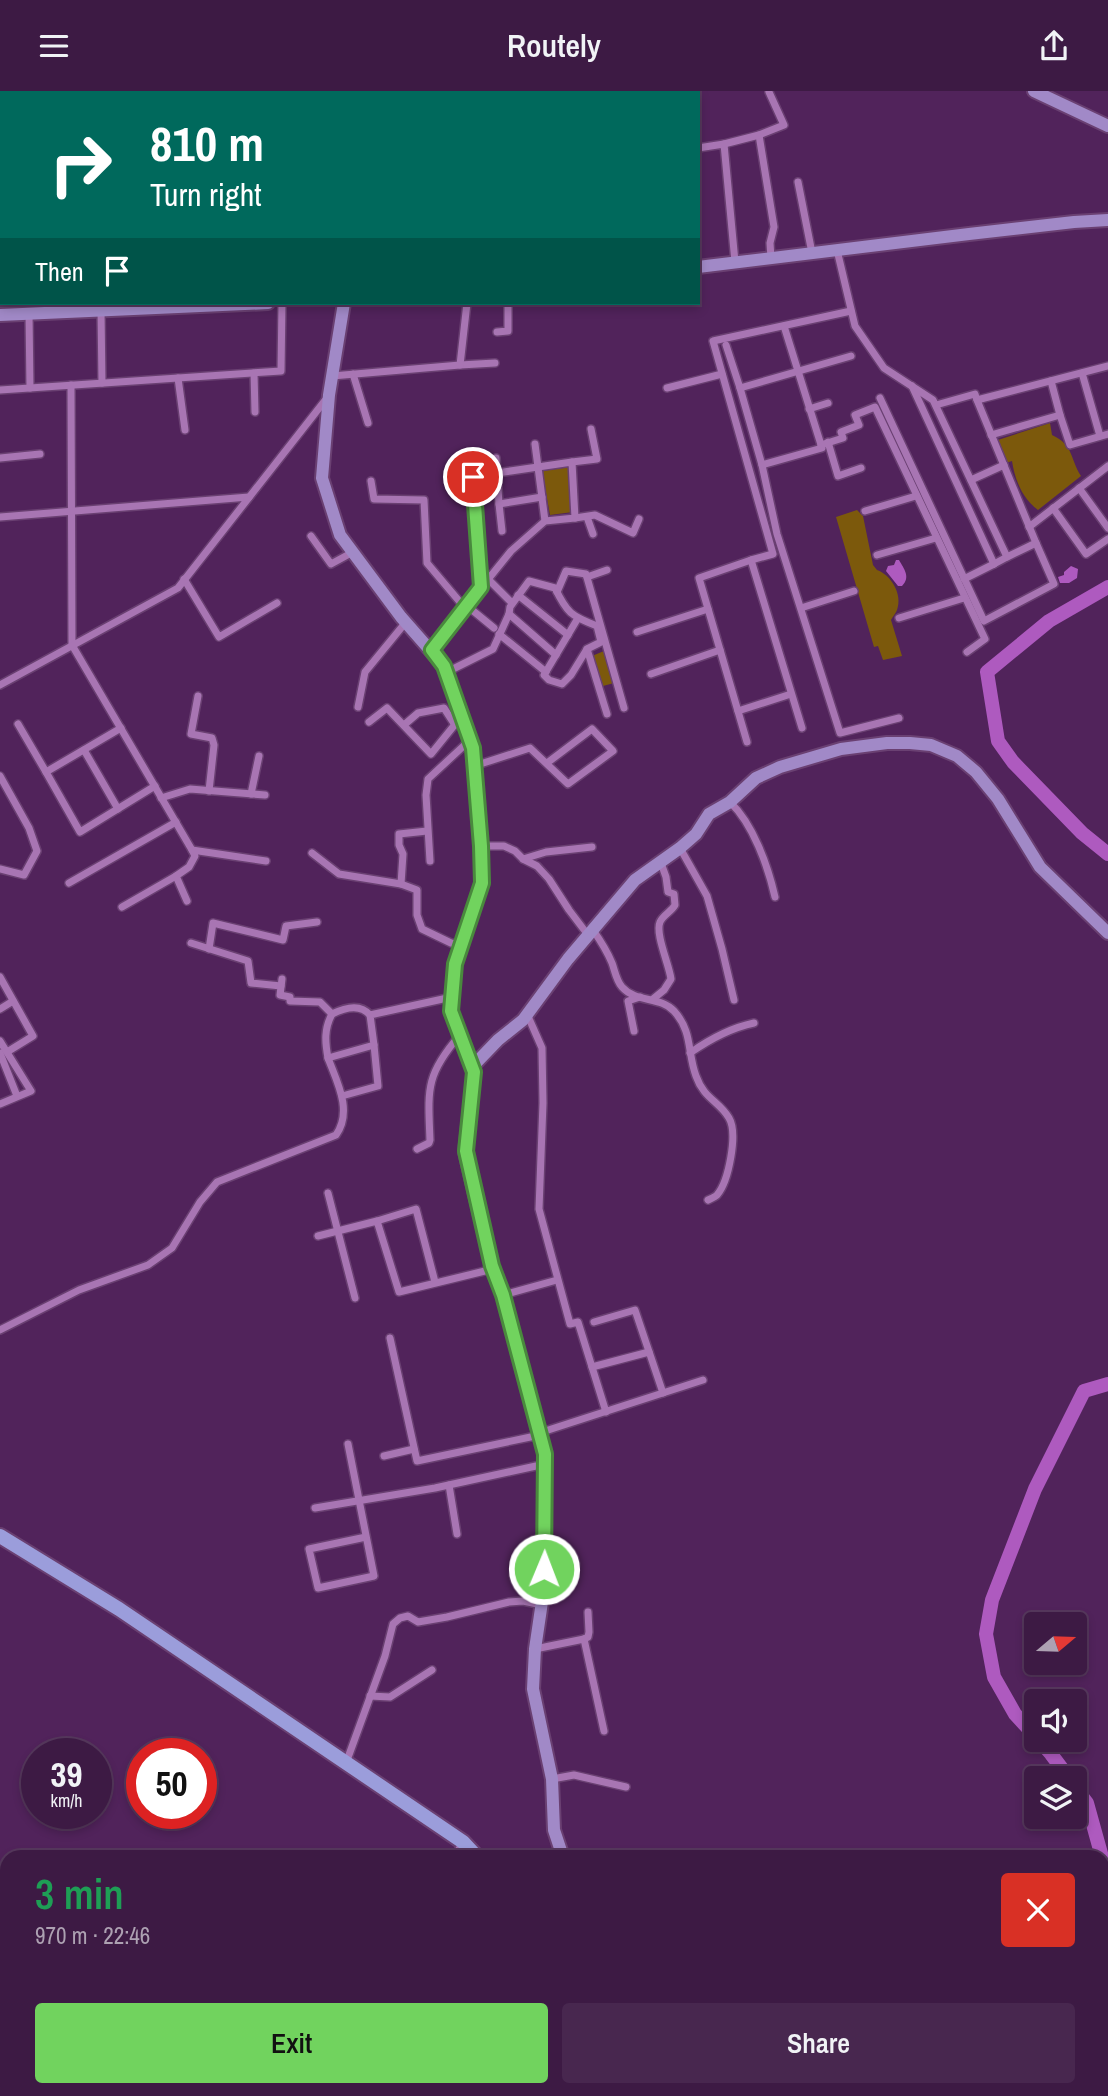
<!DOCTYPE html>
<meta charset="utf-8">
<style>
:root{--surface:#3d1a44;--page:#48274f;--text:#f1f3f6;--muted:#ada1b2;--line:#56385d;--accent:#71d35e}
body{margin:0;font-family:"Archivo Narrow",sans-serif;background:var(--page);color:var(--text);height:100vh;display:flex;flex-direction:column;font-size:26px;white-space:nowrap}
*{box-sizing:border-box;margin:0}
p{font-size:23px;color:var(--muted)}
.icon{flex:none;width:38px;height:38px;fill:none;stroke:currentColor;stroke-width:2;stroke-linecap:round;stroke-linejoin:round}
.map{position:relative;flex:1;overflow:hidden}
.side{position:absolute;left:0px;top:1759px;width:1110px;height:247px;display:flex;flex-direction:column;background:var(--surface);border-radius:21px 21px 0 0;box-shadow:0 4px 10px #0003,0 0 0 2px var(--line)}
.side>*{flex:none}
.guide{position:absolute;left:0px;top:0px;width:700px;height:214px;box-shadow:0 4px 10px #0003,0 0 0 2px var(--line);background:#00695c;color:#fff;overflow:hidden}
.needle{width:46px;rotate:71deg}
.buttons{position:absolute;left:1024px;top:1521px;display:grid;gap:14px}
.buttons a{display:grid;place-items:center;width:63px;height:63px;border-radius:7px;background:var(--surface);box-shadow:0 4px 10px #0003,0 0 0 2px var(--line);font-size:35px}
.speed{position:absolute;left:21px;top:1647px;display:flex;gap:14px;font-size:35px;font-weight:700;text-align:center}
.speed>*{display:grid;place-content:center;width:91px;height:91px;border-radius:50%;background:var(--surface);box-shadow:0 4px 10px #0003,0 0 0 2px var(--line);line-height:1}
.speed small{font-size:18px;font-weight:400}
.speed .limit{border:10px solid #d22;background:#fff;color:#111}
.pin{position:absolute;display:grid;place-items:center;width:60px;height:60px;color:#fff;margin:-30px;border:4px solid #fff;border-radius:50%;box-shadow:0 2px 7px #0007}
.me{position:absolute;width:77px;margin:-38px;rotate:1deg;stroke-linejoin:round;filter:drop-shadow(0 0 5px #0008)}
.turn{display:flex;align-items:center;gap:24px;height:147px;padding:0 35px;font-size:32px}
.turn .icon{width:91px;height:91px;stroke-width:2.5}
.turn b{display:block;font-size:49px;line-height:60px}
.then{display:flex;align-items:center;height:66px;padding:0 35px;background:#0003;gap:14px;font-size:26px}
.round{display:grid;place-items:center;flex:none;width:74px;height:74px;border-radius:7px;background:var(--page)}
.overview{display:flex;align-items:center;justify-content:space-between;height:119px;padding:0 35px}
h1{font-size:42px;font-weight:600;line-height:52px;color:#1e9e55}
.action{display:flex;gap:14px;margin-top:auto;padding:14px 35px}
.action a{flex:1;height:80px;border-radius:7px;background:var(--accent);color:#111;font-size:28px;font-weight:600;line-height:80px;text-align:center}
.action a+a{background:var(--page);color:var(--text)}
header{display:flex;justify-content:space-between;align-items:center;height:91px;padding:0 35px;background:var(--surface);font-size:32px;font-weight:600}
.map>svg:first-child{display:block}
</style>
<header><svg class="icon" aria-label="menu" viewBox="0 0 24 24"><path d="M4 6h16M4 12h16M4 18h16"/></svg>Routely<svg class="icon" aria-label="share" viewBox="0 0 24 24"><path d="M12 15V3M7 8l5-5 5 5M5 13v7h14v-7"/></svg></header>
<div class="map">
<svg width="1108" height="2005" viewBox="0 0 1108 2005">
<rect width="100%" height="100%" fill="#51235b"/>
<!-- green -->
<g fill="#7c590c">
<path d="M1050 332 1052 344C1074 354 1070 368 1081 385L1038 419C1022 407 1015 389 1012 370L1006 372 998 349Z"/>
<polygon points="571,376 573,421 550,424 542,380"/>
<path d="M857 419 863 425 873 474 877 479C891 484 903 503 897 519 896 522 893 525 891 529L902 565 883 569 878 555 874 556 836 426Z"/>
<polygon points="604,560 614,592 603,595 592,565"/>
</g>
<!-- water -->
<g fill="#ae5abf">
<path d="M896 469H899C904 478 911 486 902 495H898L886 480 888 475 894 474Z"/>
<polygon points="1071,475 1078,478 1077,487 1069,492 1060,492 1058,486 1064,484 1064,481"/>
</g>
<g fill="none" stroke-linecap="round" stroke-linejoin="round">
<!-- river -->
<g stroke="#ae5abf" stroke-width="14">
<polyline points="1108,496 1049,530 987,581 998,650 1013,671 1082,742 1108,763"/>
<polyline points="1036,1646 1015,1623 994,1586 986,1543 992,1509 1035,1398 1084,1300 1108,1293"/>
<polyline points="1038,1648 1051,1663 1069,1687"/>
<polyline points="1074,1695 1087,1712 1102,1766"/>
<polyline points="1102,1767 1105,1774 1107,1827 1102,1850"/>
<polyline points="1102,1961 1104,1983 1108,1991"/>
</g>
<defs>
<g id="street">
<polyline points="16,0 17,2"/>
<polyline points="132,0 132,2"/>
<polyline points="230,0 231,2"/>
<polyline points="382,0 382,2"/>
<polyline points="535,0 536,2"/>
<polyline points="629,0 629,2"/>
<polyline points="62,2 67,0"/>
<polyline points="457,2 458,0"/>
<polyline points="759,44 774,136 770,152 771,167"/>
<polyline points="724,53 759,44 784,34 769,1"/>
<polyline points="698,57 724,53 735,171"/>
<polyline points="798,91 812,162"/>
<polyline points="0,118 2,125"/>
<polyline points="0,136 2,135"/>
<polyline points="837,159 855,235 884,277 933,309 1007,466 1036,452 977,309 1108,275"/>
<polyline points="101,220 102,292"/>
<polyline points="29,223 30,297"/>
<polyline points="497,241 508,240 508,212"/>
<polyline points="726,254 740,297 851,265"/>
<polyline points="460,274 495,272"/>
<polyline points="254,282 255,321"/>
<polyline points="1082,282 1100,345"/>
<polyline points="353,283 368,332"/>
<polyline points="332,285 460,274 467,212"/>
<polyline points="178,287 185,339"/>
<polyline points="1051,290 1060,324"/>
<polyline points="71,294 72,554 192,759 266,770"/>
<polyline points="912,295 994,473 1007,466"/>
<polyline points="667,297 722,283"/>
<polyline points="740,297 762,374 777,443 840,642 899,627"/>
<polyline points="0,299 281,280 282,212"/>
<polyline points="880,307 984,530 1054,493 1036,452"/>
<polyline points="936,314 975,303 977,309"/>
<polyline points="809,318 828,312"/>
<polyline points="991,344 1060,324 1070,354 1108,343"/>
<polyline points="828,351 838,385 861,377"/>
<polyline points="535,353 545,430"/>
<polyline points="821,354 843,347 841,341 859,334 855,324 875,316 985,548 967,561"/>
<polyline points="0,367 40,363"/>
<polyline points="496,367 499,413"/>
<polyline points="572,371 597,368 591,338"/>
<polyline points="762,374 822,357 784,235"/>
<polyline points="473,386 481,496"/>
<polyline points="971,389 1004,374"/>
<polyline points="371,390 374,408 424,409 427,472 465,517"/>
<polyline points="1079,397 1108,437"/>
<polyline points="1053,417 1086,463 1108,448"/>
<polyline points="865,420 916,405"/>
<polyline points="0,426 249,406"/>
<polyline points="587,426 593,443"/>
<polyline points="575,427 595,424 633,442 639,428"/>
<polyline points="1029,436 1108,375"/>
<polyline points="502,440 499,413 542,406"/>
<polyline points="311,445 331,473 353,461"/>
<polyline points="877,464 936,447"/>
<polyline points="587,486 607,479"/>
<polyline points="184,488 219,546 277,512"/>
<polyline points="488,488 512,512"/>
<polyline points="964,488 994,473"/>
<polyline points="557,501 566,480 586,483 624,617"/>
<polyline points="518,504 568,544"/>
<polyline points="466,514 494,537"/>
<polyline points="801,517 854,500"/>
<polyline points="509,523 556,564"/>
<polyline points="899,527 964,507"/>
<polyline points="637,541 708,518"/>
<polyline points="499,543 546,581"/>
<polyline points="587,558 607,623"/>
<polyline points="431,559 511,460 545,430 575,427 572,371 497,382"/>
<path d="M447 581 493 558 509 523 510 516 529 490 555 497C567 522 571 525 597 535L601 551 587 558 571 584 562 593 549 589 544 584 578 527"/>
<polyline points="651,583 720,559"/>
<polyline points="0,594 178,497 327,307"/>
<polyline points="198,605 191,643 212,647 214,654 209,700"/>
<polyline points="358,616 365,581 406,531"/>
<polyline points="738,620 791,603"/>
<polyline points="369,631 387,617 431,663 461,626"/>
<polyline points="18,633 46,681"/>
<polyline points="404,634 418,622 444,617 455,634"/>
<polyline points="121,637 46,681 80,741 155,695"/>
<polyline points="802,637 751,469 773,463 713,250 851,220"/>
<polyline points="747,651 699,487 751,469"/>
<polyline points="84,659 118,718"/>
<polyline points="474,675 530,657 568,693 613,660 592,638 547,672"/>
<polyline points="0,685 29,737 37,760 24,784 0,778"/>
<polyline points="251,703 259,665"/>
<polyline points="161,707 190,698 265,704"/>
<path d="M730 711C753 733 768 775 775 806"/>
<polyline points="481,755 504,755 515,760 523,768 537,775 549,788 569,819 588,844"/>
<polyline points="680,757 707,805 722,858 734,909"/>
<polyline points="312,762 339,783 401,793 403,763 399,754 399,743 427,740"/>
<polyline points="523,768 546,761 592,756"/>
<polyline points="430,770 426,704 428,688 470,649"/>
<polyline points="69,792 176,731"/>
<polyline points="401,793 417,799 417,824 422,838 451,852 461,854"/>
<polyline points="187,810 176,785 189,776 195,765 192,759"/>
<polyline points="122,816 176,785"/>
<path d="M593 839C600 849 607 860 612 872 615 880 616 889 622 896 636 912 660 905 674 920 693 941 687 961 696 985 704 1008 719 1010 729 1027 738 1042 729 1090 717 1104 715 1106 710 1108 708 1109"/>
<polyline points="191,852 248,870 251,892 281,895"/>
<polyline points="209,858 213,832 283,849 286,835 317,831"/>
<polyline points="0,886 33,945 7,961"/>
<polyline points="282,888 280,904 290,906 290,910 320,911 332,923"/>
<path d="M653 908 664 899 671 888C669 873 655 843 660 831 663 824 671 821 675 814L674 803 668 801 666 786 661 772"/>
<polyline points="0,918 13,910"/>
<polyline points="527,923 542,957 543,1012 539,1118 570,1233 578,1231 606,1321"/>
<polyline points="634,940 628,910 640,906"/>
<polyline points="0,950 31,1000 0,1013"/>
<polyline points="0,962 17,1005"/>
<path d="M690 962C710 948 730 937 754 932"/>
<path d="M328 967C325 951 324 938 332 923 344 917 360 912 370 924"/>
<polyline points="342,1005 378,995 374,954"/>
<path d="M417 1058 429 1052 430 1049C428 999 425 984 460 944"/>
<polyline points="328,1102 355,1207"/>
<polyline points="377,1130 416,1118 435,1191"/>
<polyline points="318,1145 377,1130 399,1201 493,1178"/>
<polyline points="503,1204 557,1189"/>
<polyline points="594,1231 635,1219 663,1302"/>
<path d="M0 1239 79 1199 148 1174 172 1157 200 1111 217 1091 336 1044C353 1020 337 991 328 967L374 954 370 924 452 906"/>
<polyline points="390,1247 417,1370 540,1344"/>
<polyline points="592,1276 649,1261"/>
<polyline points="539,1342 703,1289"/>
<polyline points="348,1353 374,1485 318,1497 309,1458 366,1446"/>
<polyline points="384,1365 414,1358"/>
<polyline points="449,1394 457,1443"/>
<polyline points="315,1417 435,1397 536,1375 545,1376"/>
<polyline points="584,1548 588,1546 589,1541 588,1521"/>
<polyline points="535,1558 584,1548 604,1640"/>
<polyline points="370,1605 390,1606 432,1579"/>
<polyline points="346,1672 385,1565 393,1533 400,1527 408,1525 418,1531 447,1526 509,1511 523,1510 542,1514"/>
<polyline points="552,1688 574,1684 626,1696"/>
<polyline points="454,1766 463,1752"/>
<polyline points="576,1766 702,1762"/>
<polyline points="431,1998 433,2005"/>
</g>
<g id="secondary">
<polyline points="302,0 302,2"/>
<polyline points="1034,0 1108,35"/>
<polyline points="698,176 969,143 1074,131 1108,129"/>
<polyline points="344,212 329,304 322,387 340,444 401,526 444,575 473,657 481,755 482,792 455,873 451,920 474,981 465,1061 492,1175 503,1204 545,1363 543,1504 535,1558 533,1598 552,1688 554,1739 563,1766"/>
<polyline points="0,224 268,212"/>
<polyline points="472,976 498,949 523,929 568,868 635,789 680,757 696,743 709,723 730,711 756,687 780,676 841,658 887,652 910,652 931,654 957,665 976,681 998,708 1040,776 1108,842"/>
</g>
<g id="primary">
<polyline points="0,1445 119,1518 463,1751 477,1766"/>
<polyline points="1102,1993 1108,1990"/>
<polyline points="593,1998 595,2005"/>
<polyline points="1079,2005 1092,1998"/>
</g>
</defs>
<!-- street casing -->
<use href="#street" stroke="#6a4072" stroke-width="10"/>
<!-- secondary casing -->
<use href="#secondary" stroke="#6a4072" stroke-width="16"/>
<!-- primary casing -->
<use href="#primary" stroke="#6a4072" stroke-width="18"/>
<!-- street -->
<use href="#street" stroke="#a875b3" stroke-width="7"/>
<!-- secondary -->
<use href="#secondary" stroke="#a189c7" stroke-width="12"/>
<!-- primary -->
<use href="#primary" stroke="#9b9ddb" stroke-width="14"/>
</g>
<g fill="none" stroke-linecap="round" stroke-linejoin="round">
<defs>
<polyline id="route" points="473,386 481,496 432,559 444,575 473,657 481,755 482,792 455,873 451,920 474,981 466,1060 492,1175 503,1204 545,1363 544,1478"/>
</defs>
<!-- route casing -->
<use href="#route" stroke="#49893d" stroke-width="18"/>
<!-- route -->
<use href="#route" stroke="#71d35e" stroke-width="12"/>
</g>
</svg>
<div class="buttons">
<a><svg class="needle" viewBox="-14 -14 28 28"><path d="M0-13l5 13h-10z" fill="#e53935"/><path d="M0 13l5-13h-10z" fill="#ada1b2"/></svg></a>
<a><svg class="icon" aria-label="sound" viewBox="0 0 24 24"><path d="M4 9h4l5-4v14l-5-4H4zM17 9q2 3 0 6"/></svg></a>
<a><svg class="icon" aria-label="layers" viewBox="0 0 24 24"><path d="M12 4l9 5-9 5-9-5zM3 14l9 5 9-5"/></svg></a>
</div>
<div class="speed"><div>39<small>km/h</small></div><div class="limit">50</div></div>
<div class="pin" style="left:473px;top:386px;background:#d93025"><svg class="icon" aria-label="arrive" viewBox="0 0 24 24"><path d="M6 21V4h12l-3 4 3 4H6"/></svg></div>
<svg class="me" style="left:544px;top:1478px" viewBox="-20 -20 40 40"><circle r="17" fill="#71d35e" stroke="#fff" stroke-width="3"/><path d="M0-11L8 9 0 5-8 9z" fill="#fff"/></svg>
<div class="guide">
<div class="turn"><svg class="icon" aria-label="right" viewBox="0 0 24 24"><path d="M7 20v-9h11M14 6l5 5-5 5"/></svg><div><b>810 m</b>Turn right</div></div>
<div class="then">Then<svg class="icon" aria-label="arrive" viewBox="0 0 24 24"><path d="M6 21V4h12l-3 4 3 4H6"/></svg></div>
</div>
<section class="side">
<div class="overview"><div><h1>3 min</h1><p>970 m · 22:46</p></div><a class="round" style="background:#d93025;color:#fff"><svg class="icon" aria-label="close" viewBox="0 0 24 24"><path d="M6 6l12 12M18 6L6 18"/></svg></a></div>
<div class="action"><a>Exit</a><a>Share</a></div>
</section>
</div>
